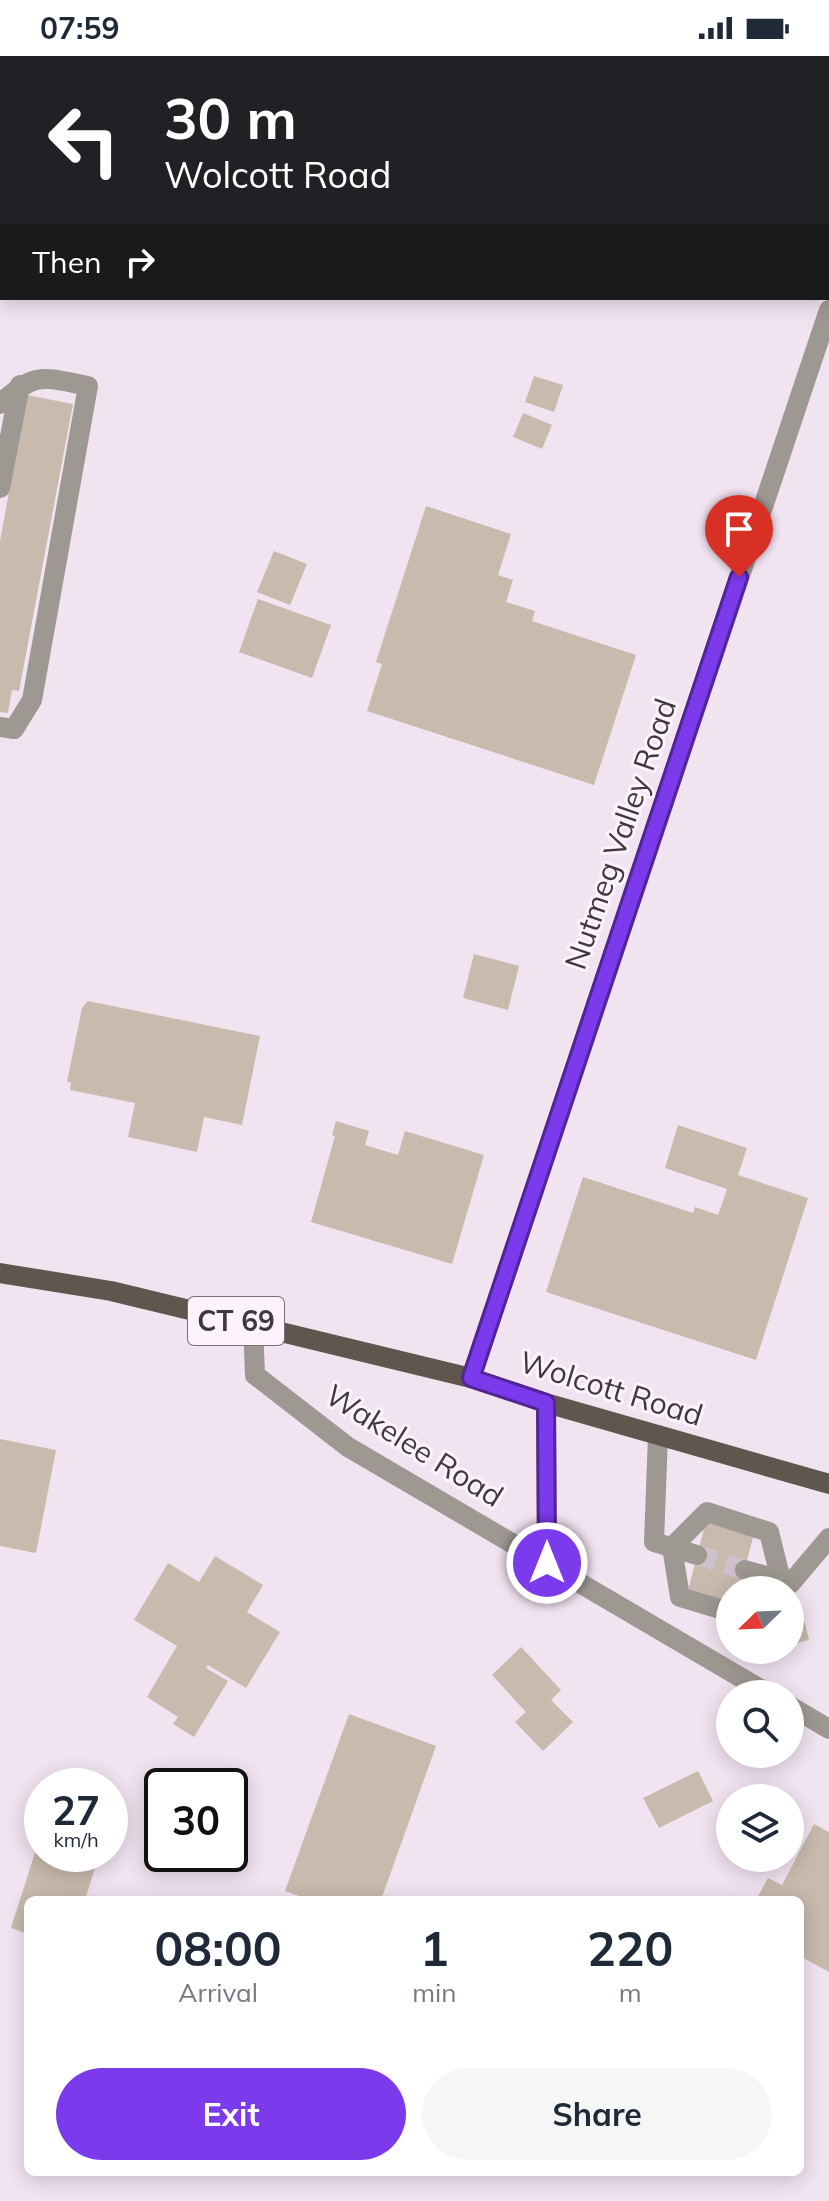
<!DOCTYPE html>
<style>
:root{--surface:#fff;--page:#f6f6f7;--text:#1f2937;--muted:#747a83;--accent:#7c3aed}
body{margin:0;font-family:Mulish,sans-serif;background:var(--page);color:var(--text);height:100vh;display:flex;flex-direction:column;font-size:30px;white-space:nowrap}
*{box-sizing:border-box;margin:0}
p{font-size:26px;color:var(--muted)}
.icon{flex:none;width:44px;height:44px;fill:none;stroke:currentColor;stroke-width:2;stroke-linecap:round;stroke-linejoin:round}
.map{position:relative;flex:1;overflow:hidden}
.side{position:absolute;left:24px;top:1840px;width:780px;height:280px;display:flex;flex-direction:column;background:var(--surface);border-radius:12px;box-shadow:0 4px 20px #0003}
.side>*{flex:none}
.top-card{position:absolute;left:0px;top:0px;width:830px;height:244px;box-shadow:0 4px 20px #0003;background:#202124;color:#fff;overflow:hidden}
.needle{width:52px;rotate:247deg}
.fabs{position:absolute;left:716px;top:1520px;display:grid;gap:16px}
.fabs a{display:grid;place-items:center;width:88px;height:88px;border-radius:50%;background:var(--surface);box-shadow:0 4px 20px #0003;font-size:40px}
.speed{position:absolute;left:24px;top:1712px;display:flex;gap:16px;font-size:40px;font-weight:700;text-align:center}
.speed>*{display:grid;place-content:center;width:104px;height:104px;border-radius:50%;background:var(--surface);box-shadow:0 4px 20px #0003;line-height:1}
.speed small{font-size:20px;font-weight:400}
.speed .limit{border:4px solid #111;border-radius:12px;background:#fff;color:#111}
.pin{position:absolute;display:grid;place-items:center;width:68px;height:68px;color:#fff;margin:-82px -34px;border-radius:50% 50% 50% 0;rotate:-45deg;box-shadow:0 0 8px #0007}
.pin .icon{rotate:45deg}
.me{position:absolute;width:88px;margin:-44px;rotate:0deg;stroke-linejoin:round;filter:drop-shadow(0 0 6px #0008)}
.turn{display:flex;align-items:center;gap:28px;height:168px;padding:0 32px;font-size:36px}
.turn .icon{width:104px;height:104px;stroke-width:2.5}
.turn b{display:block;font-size:56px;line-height:68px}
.then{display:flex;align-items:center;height:76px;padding:0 32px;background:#0003;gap:16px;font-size:30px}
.eta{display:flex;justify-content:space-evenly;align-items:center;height:136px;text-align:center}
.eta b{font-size:48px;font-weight:700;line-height:56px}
.primary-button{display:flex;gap:16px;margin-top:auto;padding:16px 32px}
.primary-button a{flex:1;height:92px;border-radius:48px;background:var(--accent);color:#fff;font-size:32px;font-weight:700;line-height:92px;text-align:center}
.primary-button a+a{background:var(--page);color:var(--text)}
.status{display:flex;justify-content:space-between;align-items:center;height:56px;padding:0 40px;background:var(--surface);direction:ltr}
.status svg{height:22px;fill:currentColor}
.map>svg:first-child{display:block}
</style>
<div class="status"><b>07:59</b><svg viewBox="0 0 49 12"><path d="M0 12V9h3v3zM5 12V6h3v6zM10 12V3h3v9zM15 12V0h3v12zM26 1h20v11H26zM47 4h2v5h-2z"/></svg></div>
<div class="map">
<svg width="829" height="2145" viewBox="0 0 829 2145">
<rect width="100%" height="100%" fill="#f2e3f1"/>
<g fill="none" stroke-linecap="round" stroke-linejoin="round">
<!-- stream -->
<g stroke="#93c3f4" stroke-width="10">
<polyline points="347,0 355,2"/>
<polyline points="267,2 272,0"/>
<polyline points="459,2 464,0"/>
<polyline points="0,223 2,222"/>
</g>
</g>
<!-- building -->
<g fill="#c8baad">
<polygon points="534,320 563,329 554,356 525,346"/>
<polygon points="27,339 73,348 19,635 12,634 8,657 0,656 0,485"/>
<polygon points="523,357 552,369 542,393 513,381"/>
<polygon points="426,450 511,478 498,519 513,524 506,546 535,555 532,565 636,599 594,729 367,655 382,608 376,606"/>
<polygon points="274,495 307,508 290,549 257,536"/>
<polygon points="258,543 331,569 312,622 239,596"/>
<polygon points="474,898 519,910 508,954 463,942"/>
<polygon points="88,945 260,980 242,1069 204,1061 197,1096 128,1081 135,1047 70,1034 71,1026 67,1026 82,952"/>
<polygon points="336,1065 369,1075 365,1089 398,1099 405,1075 484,1099 452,1208 311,1166 335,1080 332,1079"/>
<polygon points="678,1069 747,1092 738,1119 808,1142 756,1304 546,1236 583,1121 693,1157 695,1151 718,1159 727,1133 665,1112"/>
<polygon points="0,1383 56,1394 36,1497 0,1490"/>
<polygon points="706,1465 754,1478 739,1534 730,1534 730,1550 687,1538"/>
<polygon points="215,1500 263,1529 247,1556 280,1576 246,1632 208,1609 206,1612 228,1625 194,1681 173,1668 178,1661 147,1641 177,1590 134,1564 168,1507 199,1526"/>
<polygon points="802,1555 809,1584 790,1589 790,1558"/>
<polygon points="521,1591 561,1634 551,1644 573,1666 543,1695 515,1666 526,1656 492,1619"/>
<polygon points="349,1658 436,1690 381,1844 311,1844 285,1835"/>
<polygon points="698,1715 713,1745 659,1772 643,1742"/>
<polygon points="814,1768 829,1776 829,1916 800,1900 800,1844 756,1844 768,1822 782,1829"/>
<polygon points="38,1787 42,1788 42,1798 74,1798 97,1805 85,1844 28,1844 28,1878 11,1872"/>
</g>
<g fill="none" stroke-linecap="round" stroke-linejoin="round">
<!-- minor-tunnel -->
<polyline stroke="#cec1cd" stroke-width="20" stroke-dasharray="20 10" stroke-linecap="butt" points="697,1499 745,1514"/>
<!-- minor -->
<g stroke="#9e9893" stroke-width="20">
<path d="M0 348C36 315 42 321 88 330L32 644 14 673 0 671"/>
<polyline points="0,432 20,329"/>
<polyline points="253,1269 255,1319 348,1391 769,1638"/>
<polyline points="471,1322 829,254"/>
<polyline points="546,1347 547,1507"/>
<polyline points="658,1379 654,1486 697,1499"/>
<polyline points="745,1514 791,1527 829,1482"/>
<polyline points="730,1556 680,1541 672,1491 707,1456 769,1476 781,1524 767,1534"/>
<polyline points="790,1650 829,1673"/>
</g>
<!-- major -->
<polyline stroke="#61564d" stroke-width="20" points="0,1217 111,1235 471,1322 546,1347 829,1428"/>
</g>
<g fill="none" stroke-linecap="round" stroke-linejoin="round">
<defs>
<polyline id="route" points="547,1507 546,1347 471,1322 739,521"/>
</defs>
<!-- route casing -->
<use href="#route" stroke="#51269a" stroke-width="20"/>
<!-- route -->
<use href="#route" stroke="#7c3aed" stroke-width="14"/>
</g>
<g text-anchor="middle" stroke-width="6" stroke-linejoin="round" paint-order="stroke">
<!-- shield labels -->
<rect fill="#fef2fd" stroke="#787077" stroke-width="2" x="188" y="1241" width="96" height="48" rx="6"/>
<g font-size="28" font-weight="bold" fill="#3f393e">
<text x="236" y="1275">CT 69</text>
</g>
<!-- street labels -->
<g font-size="30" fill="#3f393e" stroke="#fef2fd">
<text transform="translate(621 778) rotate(-71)" y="10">Nutmeg Valley Road</text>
<text transform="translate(611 1333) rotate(17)" y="10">Wolcott Road</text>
<text transform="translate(414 1390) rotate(32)" y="10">Wakelee Road</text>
</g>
</g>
</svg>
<div class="fabs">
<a><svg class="needle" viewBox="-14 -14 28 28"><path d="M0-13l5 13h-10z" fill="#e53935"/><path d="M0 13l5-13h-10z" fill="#747a83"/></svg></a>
<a><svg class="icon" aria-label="search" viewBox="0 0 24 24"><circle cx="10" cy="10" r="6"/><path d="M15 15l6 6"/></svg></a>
<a><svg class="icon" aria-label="layers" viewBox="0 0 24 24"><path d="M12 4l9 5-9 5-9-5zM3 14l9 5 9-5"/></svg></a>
</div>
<div class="speed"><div>27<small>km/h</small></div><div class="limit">30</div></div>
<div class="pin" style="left:739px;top:521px;background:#d93025"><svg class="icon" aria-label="arrive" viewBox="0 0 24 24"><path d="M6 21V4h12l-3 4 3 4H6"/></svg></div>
<svg class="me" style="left:547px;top:1507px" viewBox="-20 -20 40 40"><circle r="17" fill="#7c3aed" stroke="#fff" stroke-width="3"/><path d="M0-11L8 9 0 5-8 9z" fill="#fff"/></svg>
<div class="top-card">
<div class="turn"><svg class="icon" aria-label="left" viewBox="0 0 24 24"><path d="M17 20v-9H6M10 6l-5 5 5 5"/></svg><div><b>30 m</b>Wolcott Road</div></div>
<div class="then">Then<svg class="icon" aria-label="right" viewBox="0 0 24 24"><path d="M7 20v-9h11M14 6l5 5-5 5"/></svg></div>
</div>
<section class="side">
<div class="eta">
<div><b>08:00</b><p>Arrival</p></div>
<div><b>1</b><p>min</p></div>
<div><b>220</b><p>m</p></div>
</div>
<div class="primary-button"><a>Exit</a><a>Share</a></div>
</section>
</div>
